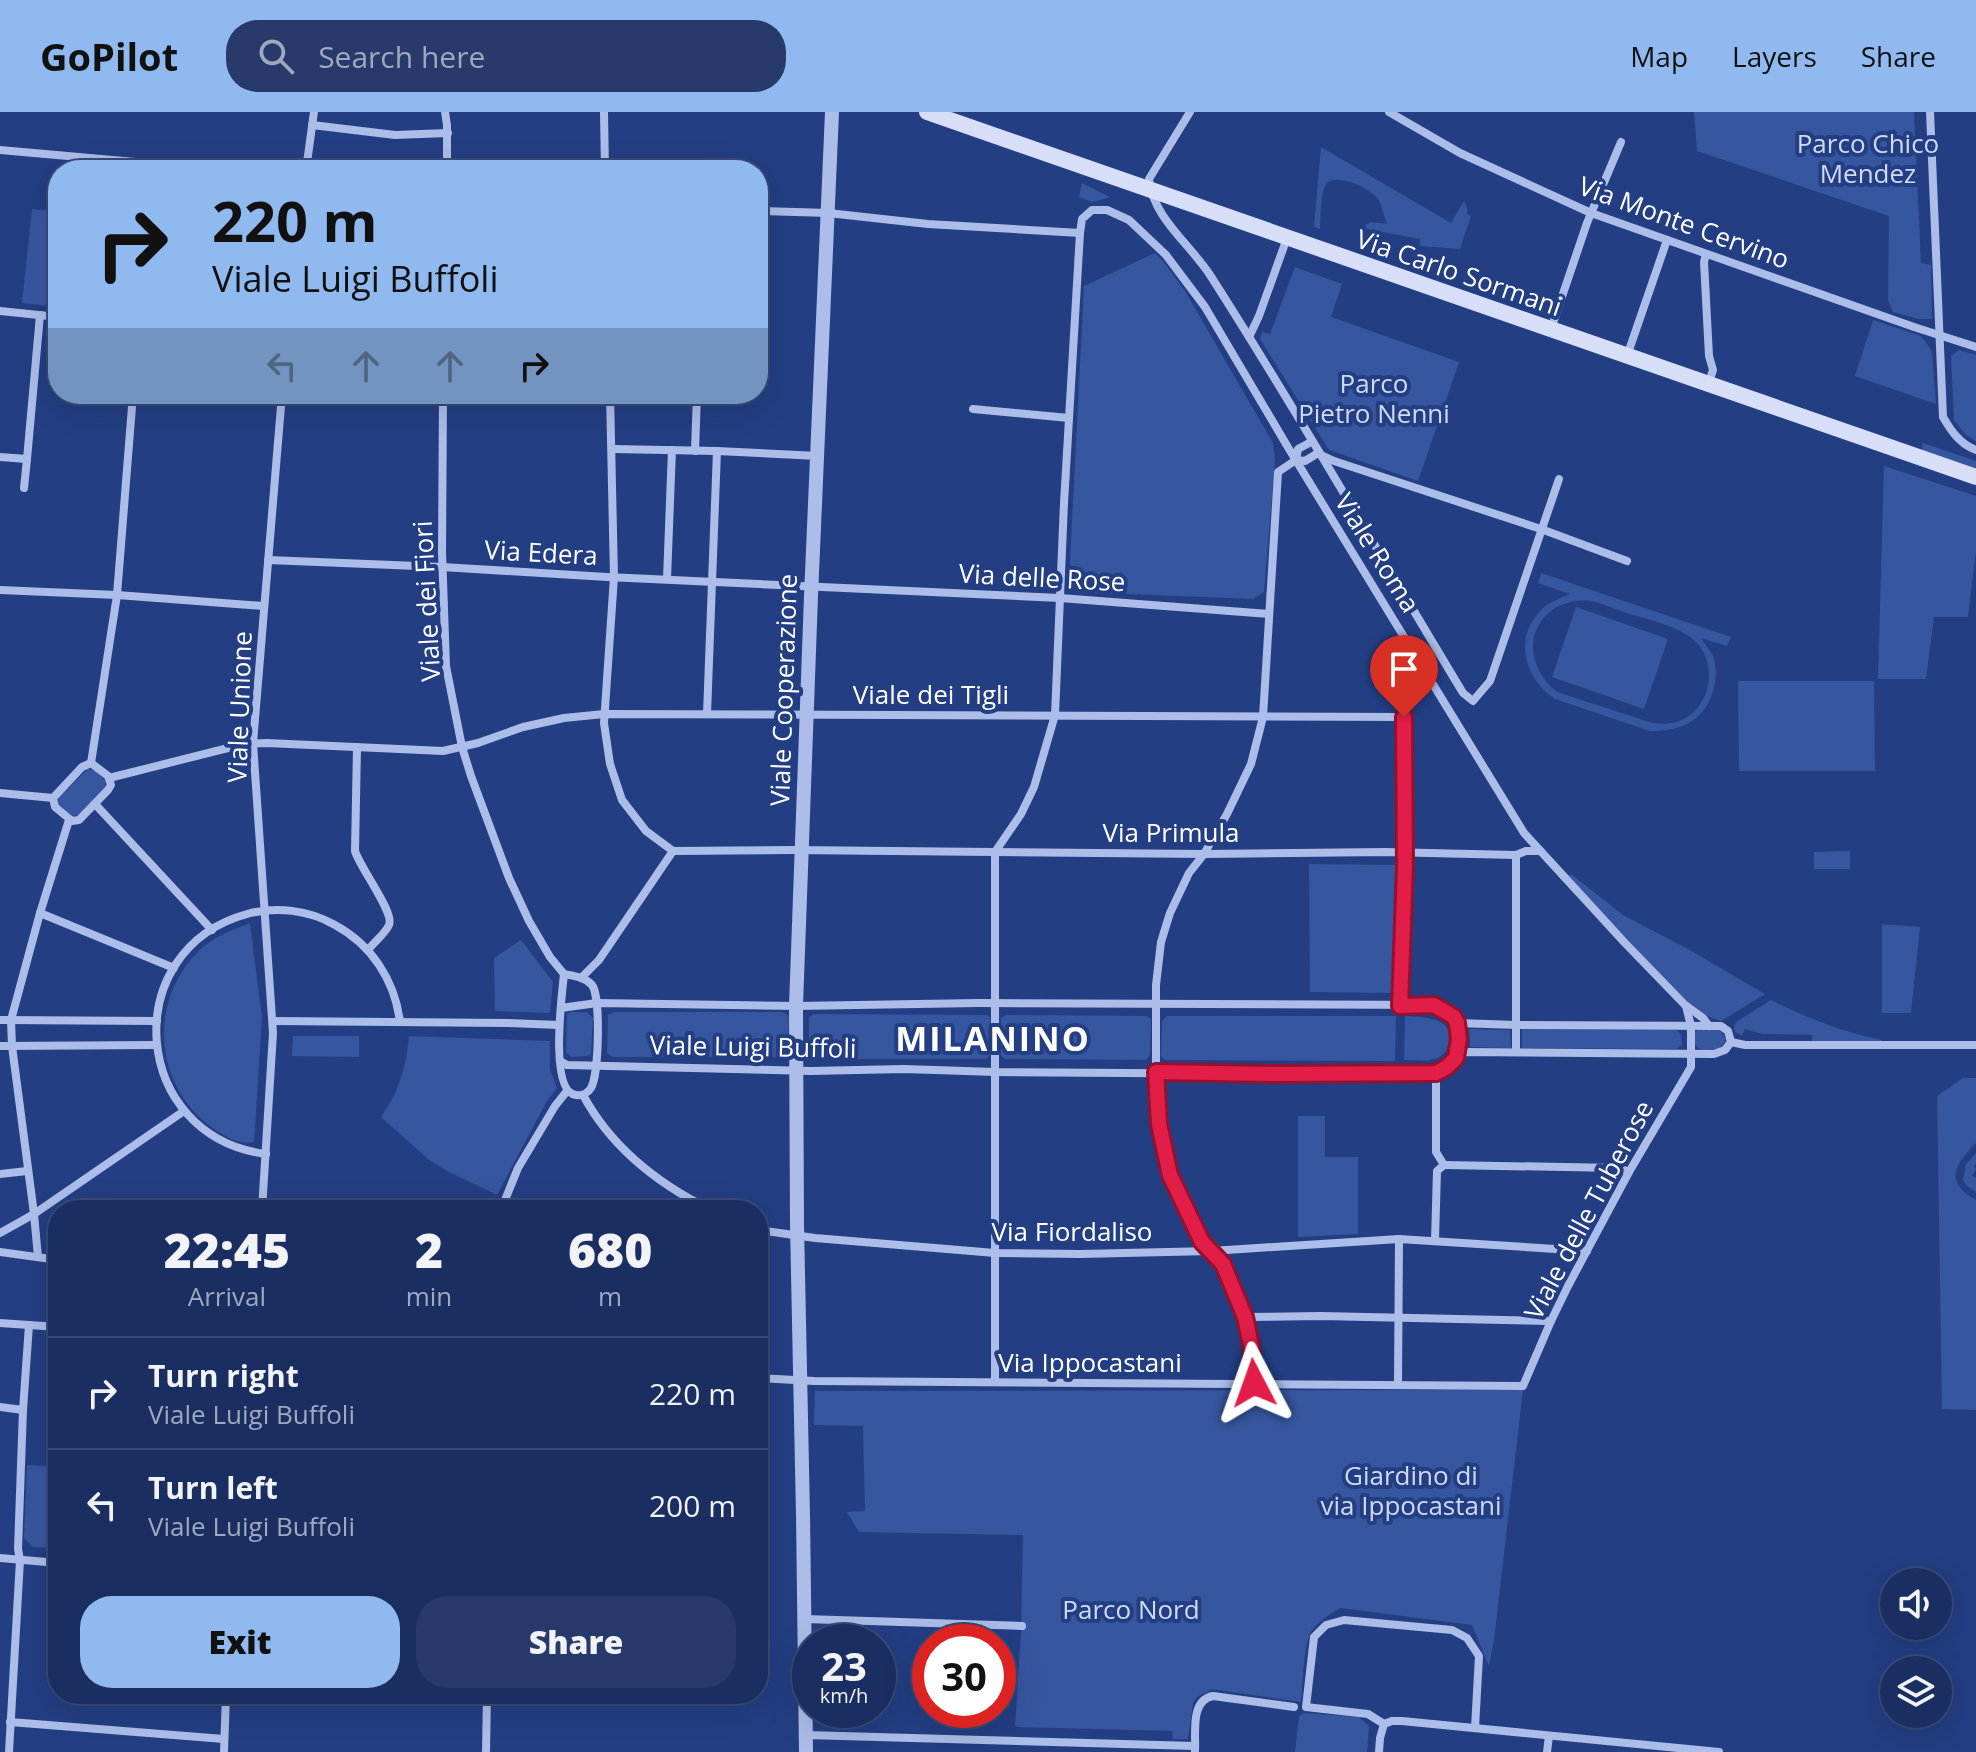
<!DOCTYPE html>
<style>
:root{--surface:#1a2e62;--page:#273a6b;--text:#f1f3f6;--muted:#9fa8be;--line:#384a77;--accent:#90b9f0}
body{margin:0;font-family:"Open Sans",sans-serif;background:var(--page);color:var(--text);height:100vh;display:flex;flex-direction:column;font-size:30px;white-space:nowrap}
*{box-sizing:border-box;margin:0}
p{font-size:26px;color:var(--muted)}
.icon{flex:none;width:44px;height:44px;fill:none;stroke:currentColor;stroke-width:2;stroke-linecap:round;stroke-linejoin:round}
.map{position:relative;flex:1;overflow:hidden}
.panel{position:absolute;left:48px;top:1088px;width:720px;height:504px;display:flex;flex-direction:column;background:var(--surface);border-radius:32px;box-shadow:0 8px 32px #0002,0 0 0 2px var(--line)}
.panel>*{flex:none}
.banner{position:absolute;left:48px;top:48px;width:720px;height:244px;border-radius:32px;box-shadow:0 8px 32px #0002,0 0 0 2px var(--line);background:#90b9f0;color:#111;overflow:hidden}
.fabs{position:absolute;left:1880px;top:1456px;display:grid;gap:16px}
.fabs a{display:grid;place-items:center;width:72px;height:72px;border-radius:50%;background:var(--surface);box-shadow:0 8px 32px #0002,0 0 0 2px var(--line);font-size:40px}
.speed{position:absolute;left:792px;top:1512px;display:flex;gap:16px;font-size:40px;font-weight:700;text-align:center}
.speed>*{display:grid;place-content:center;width:104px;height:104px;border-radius:50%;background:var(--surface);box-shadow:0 8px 32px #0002,0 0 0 2px var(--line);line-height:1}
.speed small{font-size:20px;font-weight:400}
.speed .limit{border:12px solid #d22;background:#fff;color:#111}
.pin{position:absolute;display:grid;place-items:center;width:68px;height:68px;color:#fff;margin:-82px -34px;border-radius:50% 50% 50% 0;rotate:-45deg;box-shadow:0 0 8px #0007}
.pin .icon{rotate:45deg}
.me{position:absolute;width:88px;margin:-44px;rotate:356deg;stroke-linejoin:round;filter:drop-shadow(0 0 6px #0008)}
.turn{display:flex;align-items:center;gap:28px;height:168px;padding:0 32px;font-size:36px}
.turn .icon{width:104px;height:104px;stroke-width:2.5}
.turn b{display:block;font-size:56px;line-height:68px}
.lanes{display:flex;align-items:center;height:76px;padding:0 32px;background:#0003;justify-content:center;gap:40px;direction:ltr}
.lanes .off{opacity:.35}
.eta{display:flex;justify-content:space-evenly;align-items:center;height:136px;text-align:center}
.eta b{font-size:48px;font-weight:800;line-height:56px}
.button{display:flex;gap:16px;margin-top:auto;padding:16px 32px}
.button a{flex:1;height:92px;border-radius:32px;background:var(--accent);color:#111;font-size:32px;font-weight:800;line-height:92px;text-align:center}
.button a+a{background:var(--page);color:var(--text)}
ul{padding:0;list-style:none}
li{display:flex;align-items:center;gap:24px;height:112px;padding:0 32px;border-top:2px solid var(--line)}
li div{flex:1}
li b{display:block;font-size:30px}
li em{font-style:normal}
header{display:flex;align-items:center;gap:48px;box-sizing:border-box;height:112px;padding:0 40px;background:var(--accent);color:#111}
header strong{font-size:38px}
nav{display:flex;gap:44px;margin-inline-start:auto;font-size:28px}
.search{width:560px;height:72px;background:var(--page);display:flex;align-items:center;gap:20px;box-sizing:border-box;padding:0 28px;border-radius:32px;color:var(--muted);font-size:30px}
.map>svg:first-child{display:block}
</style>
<header>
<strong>GoPilot</strong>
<div class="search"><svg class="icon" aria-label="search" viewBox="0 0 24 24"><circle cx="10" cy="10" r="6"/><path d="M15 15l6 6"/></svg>Search here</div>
<nav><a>Map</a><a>Layers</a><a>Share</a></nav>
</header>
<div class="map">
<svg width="1976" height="1640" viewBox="0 0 1976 1640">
<rect width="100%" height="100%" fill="#233e83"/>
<!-- green -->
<g fill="#3756a0" fill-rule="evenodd">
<polygon points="1694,0 1914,0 1921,151 1931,153 1932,207 1919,207 1893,200 1888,188 1889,104 1697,39"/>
<path d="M1321 35 1451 111 1464 89 1467 96V102L1471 104 1460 137 1420 134V127L1367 117 1365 113 1371 110 1387 112C1384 104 1382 94 1378 87 1370 76 1336 60 1326 72 1320 80 1321 106 1320 117L1314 115Z"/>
<polygon points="1082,71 1110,85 1092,90 1079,85"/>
<polygon points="32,97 58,100 58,195 22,191"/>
<polygon points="1155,141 1166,153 1185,179 1273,331 1275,348 1264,480 1253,487 1077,480 1069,469 1084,174"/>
<polygon points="1295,155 1342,172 1331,205 1459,250 1418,369 1329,338 1260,227 1262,220 1270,222"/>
<polygon points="1873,208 1921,224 1932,239 1936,292 1855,264"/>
<polygon points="1959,238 1976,243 1976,329 1966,323 1954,308 1951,244"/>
<polygon points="1923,331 1976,349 1976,359 1921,340"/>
<polygon points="1884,354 1976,384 1976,439 1968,505 1934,505 1926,567 1878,567"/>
<path d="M1541 461 1731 525 1727 534 1701 526C1704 531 1709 537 1712 542 1717 553 1717 567 1713 579 1704 609 1680 620 1650 619L1555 587C1524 567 1513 525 1542 497 1549 490 1561 486 1570 482L1538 471ZM1574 489C1580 489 1586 488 1592 489 1602 491 1612 496 1621 499 1644 507 1678 513 1695 529 1720 553 1710 599 1677 610 1669 612 1661 612 1652 611L1557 580C1529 558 1522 518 1555 496 1560 493 1568 491 1574 489Z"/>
<polygon points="1576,495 1668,527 1644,597 1552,565"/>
<polygon points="1738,569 1874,569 1875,659 1739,659"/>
<polygon points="88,657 96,659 105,669 105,678 80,703 73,704 58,693 58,686"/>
<polygon points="1850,739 1850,757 1814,757 1814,740"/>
<polygon points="1309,752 1397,753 1394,881 1310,880"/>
<polygon points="1571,762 1623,803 1688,837 1765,882 1721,909 1704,903 1691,895 1568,764"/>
<path d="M250 811 262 906 254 1030C240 1033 226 1025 214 1017 157 978 147 897 193 845 208 827 229 819 250 811Z"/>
<polygon points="1882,812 1920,815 1911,901 1882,901"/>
<polygon points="521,828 553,870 550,901 495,899 494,846"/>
<path d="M1771 888C1807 906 1842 920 1882 928L1881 931 1812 930V923L1762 922 1745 917 1742 924 1735 920 1734 915 1736 910Z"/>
<polygon points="570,900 587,900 593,906 591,942 587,944 571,945 566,940 567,902"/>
<polygon points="614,900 782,900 787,902 789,906 788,941 785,945 613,945 607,941 608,903"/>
<polygon points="814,902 987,903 990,905 990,943 986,947 812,947 809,943 809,905"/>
<polygon points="1007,903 1147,904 1151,907 1150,943 1146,948 1005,947 1001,944 1001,906"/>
<polygon points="1167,904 1396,904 1395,949 1165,948 1161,945 1162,909"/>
<path d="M1405 904C1422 905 1458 905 1448 933 1446 938 1446 941 1441 944 1431 951 1416 948 1404 948Z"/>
<path d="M1700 916 1720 918 1726 927C1721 943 1695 944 1693 926L1695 920Z"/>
<polygon points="1469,917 1510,918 1511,936 1470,935"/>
<polygon points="1522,917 1676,918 1681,922 1682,933 1676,937 1522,936"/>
<polygon points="293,924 359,924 359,945 292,944"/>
<path d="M409 924 550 929V957L557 976 547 989 497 1083 447 1059 428 1047 381 1005C399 980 406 955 409 924Z"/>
<path d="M1963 966H1976V1031C1954 1053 1944 1070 1976 1088V1298L1942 1297 1937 984Z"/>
<polygon points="1298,1004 1325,1004 1325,1045 1358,1045 1358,1122 1298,1125"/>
<polygon points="1976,1041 1976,1051 1974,1055 1976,1057 1972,1064 1976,1066 1976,1080 1966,1073 1963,1068 1966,1052"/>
<path d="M1523 1278 1494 1528 1489 1554 1472 1513 1341 1496C1330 1502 1318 1509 1311 1520 1303 1534 1303 1572 1301 1590L1212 1577 1197 1585 1193 1591 1188 1627H1173L1172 1619 1018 1615 1015 1614 1021 1520 1023 1423 859 1420 847 1400 865 1399 863 1314 814 1313 815 1279Z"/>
<polygon points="27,1353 58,1355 58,1436 33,1435 24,1426"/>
<polygon points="1305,1601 1359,1605 1369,1614 1367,1640 1295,1640 1299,1604"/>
</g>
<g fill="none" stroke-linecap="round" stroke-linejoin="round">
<!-- minor -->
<g stroke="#abbde8" stroke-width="8">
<polyline points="445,0 447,13 447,58"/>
<polyline points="604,0 605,58"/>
<path d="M1190 0 1149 67C1153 106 1190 132 1210 163 1298 300 1379 442 1463 581L1473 589 1490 569 1559 367"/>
<polyline points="1389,0 1460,41 1591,101 1914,215 1976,235"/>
<path d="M1930 0 1943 305C1951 319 1960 332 1976 338"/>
<polyline points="312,13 395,23 448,21"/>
<polyline points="0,38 225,58"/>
<polyline points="306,58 314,0"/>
<polyline points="758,99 828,101 928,112 1080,121"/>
<polyline points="1706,142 1704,150 1709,244 1713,258 1708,273"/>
<polyline points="0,199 58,205"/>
<polyline points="1551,217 1587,111 1621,30"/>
<polyline points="1249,225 1259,204 1287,126"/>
<polyline points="1627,244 1667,128"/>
<polyline points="443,282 442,440 446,554 462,635 471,664 509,766 529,809 550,845 564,862"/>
<polyline points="610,282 614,465 604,611 610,652 622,688 646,719 673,739 791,738 1204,742 1385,740 1516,743 1526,739 1539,739"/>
<polyline points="973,297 1069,306"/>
<polyline points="612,337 717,339 818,344"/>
<polyline points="695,339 697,282"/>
<polyline points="1319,342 1334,349 1541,417 1627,449"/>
<polyline points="0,345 27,347 40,203"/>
<polyline points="1296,348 1298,337 1311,330"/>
<polyline points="1296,348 1305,349 1318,341"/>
<polyline points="24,376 27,347"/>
<polyline points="268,448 442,455 607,465 1060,486 1269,502"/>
<polyline points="667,467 672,338"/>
<polyline points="0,478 117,483 264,494"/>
<polyline points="707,602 717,339"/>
<path d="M357 635 355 739C360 756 395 801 389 813 385 822 374 830 368 838"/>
<polyline points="91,651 117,483 133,282"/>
<polygon points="91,651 108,664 111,673 108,678 79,708 72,709 55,695 53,686 82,655"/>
<polyline points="109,666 244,632 267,631 443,639 478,631 523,615 564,606 604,602 1404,605"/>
<polyline points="0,681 53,686"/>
<polyline points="95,692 212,818"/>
<polyline points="40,801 174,856"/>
<path d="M564 862C573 864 585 865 592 873 601 885 599 962 591 976 588 981 582 984 576 983 549 980 562 882 564 862Z"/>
<polyline points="581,866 599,848 673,739"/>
<polyline points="1400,894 1405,754 1404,547 1413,539"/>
<path d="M561 896 597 891 796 894 978 891 1434 893C1461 906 1461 917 1456 945"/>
<polyline points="0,908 157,909"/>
<polyline points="273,909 507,911 559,913"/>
<polyline points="1457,911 1517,913 1721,914 1728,919 1731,930"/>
<polyline points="1731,930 1745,933 1976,933"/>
<polyline points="0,934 157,933"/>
<polyline points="1516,940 1516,743"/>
<polyline points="560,949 567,953 811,959 904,957 995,960 1273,962 1436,961 1447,955 1463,940 1714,942 1725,938 1731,930"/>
<polyline points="1436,961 1436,1040 1444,1053"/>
<path d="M583 983C611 1035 658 1072 711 1098"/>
<path d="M266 1042C131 1025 116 838 247 802 276 794 309 798 335 813 372 833 395 869 400 910"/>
<polyline points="1444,1053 1619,1056 1629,1060"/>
<polyline points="0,1062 27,1059"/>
<polyline points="262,1098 273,921 253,631 282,282"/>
<polyline points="501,1098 518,1056 555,994 567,979"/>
<polyline points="758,1118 815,1126 995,1141 1081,1142 1211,1139 1399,1127 1587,1139"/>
<polyline points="0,1121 34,1102 184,999"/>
<polyline points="1435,1128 1437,1059 1444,1053"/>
<polyline points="0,1140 58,1148"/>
<polyline points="38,1145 34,1102 12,934 11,908 40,801 69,708"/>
<polyline points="1245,1205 1321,1204 1551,1209"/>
<polyline points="0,1211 58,1215"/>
<polyline points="758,1266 814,1269 1523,1274 1551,1209 1568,1174 1629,1060 1691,955 1691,914 1686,894"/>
<polyline points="995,1270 995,740 1021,702 1034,675 1055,603 1064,391 1080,121 1082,107 1092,98 1107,98 1129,108 1166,143 1205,195 1289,337 1524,721 1625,831 1685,893 1703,906 1709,914"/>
<polyline points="1254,1271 1251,1233 1245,1205 1223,1152 1202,1130 1170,1063 1159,1012 1156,968 1156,873 1161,830 1170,801 1189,761 1204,742 1227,702 1251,652 1263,605 1278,360 1296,348"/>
<polyline points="1398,1272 1399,1127"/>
<polyline points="0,1295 23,1298"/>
<polyline points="0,1446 58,1451"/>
<polyline points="805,1507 1022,1514"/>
<polyline points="10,1610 224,1627"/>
<polyline points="1384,1612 1368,1602 1306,1595 1314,1525 1326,1513 1344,1508 1452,1518 1467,1526 1479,1544 1475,1616"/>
<polyline points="1384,1612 1392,1609 1402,1609 1719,1640"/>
<polyline points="806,1623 1195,1634"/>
<polyline points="9,1640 20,1448 18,1437 23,1298 29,1213"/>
<polyline points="224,1640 226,1582"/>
<polyline points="486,1640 487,1582"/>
<path d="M1195 1640C1196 1621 1190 1588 1213 1584L1294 1595"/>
<polyline points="1379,1640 1380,1626 1384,1612"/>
<polyline points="1547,1640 1549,1624"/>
</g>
<!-- tertiary -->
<polyline stroke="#abbde8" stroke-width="14" points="806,1640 803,1403 797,1113 796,894 811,484 832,0"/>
<!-- secondary -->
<polyline stroke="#d6dff7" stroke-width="16" points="927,0 1976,365"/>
</g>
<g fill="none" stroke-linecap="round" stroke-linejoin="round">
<defs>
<polyline id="route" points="1254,1271 1251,1233 1245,1205 1223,1152 1202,1130 1170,1063 1159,1012 1156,960 1273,962 1436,961 1447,955 1456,946 1459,927 1457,911 1454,905 1434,893 1400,894 1405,754 1404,605"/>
</defs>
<!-- route casing -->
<use href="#route" stroke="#92132f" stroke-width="20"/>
<!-- route -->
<use href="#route" stroke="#e11d48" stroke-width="14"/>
</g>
<g text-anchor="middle" stroke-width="8" stroke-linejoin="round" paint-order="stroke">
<!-- park labels -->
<g font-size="26" fill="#cfdbf6" stroke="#233e83">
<text x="1868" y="41">Parco Chico<tspan x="1868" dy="30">Mendez</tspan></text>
<text x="1374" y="281">Parco<tspan x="1374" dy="30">Pietro Nenni</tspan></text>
<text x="1411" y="1373">Giardino di<tspan x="1411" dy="30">via Ippocastani</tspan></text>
<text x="1131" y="1507">Parco Nord</text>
</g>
<!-- street labels -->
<g font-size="26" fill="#fff" stroke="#233e83">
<text transform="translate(1684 111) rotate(20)" y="9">Via Monte Cervino</text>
<text transform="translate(1459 161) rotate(19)" y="9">Via Carlo Sormani</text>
<text transform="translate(541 441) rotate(3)" y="9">Via Edera</text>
<text transform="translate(1377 441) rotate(58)" y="9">Viale Roma</text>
<text transform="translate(1042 466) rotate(3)" y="9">Via delle Rose</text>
<text transform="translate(427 489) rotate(-93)" y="9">Viale dei Fiori</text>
<text transform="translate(784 578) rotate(-88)" y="9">Viale Cooperazione</text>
<text x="931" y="592">Viale dei Tigli</text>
<text transform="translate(240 595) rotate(-88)" y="9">Viale Unione</text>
<text x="1171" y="730">Via Primula</text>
<text transform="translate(753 935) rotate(1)" y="9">Viale Luigi Buffoli</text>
<text transform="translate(1589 1098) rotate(-62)" y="9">Viale delle Tuberose</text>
<text x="1072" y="1129">Via Fiordaliso</text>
<text x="1090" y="1260">Via Ippocastani</text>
</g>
<!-- district labels -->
<g font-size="34" font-weight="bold" letter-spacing="2" fill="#fff" stroke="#233e83">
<text x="993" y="939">MILANINO</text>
</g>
</g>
</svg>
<div class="fabs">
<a><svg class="icon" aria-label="sound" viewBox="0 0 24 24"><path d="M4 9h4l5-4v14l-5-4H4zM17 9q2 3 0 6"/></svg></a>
<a><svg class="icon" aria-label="layers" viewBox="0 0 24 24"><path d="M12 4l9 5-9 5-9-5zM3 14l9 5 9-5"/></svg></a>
</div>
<div class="speed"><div>23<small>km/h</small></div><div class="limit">30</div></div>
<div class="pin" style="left:1404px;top:605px;background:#d93025"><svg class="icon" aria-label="arrive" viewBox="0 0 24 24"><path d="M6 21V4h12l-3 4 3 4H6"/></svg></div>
<svg class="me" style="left:1254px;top:1271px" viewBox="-20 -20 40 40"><path d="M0-17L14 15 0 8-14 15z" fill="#e11d48" stroke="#fff" stroke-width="4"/></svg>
<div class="banner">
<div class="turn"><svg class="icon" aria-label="right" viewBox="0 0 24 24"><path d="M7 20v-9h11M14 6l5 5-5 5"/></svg><div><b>220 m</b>Viale Luigi Buffoli</div></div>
<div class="lanes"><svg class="icon off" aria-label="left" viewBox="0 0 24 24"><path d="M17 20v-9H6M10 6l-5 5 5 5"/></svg><svg class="icon off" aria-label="ahead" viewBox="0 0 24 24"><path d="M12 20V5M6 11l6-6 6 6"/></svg><svg class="icon off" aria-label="ahead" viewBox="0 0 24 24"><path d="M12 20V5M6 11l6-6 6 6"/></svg><svg class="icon" aria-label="right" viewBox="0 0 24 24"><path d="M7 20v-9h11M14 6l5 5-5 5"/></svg></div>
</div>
<section class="panel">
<div class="eta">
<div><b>22:45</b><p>Arrival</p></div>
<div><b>2</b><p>min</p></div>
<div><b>680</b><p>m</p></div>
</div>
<ul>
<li><svg class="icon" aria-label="right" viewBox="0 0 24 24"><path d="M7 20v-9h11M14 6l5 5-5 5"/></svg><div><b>Turn right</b><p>Viale Luigi Buffoli</p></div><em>220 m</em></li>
<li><svg class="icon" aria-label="left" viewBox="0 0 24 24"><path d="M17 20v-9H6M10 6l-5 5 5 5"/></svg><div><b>Turn left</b><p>Viale Luigi Buffoli</p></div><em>200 m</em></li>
</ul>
<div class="button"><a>Exit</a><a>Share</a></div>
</section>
</div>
